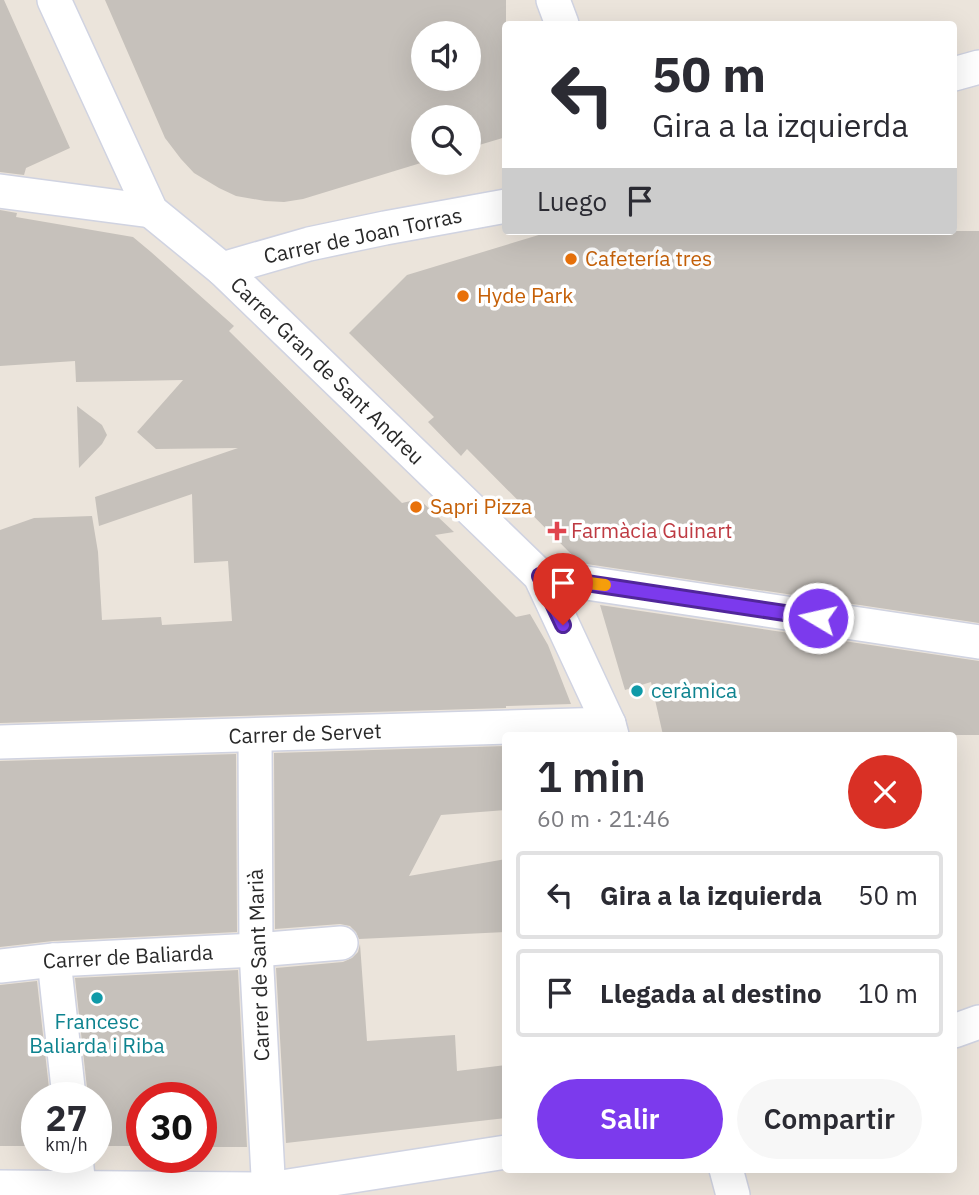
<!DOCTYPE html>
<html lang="es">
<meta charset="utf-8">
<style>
:root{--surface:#fff;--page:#f7f7f7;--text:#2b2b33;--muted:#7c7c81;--line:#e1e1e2;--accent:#7c3aed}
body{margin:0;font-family:"IBM Plex Sans",sans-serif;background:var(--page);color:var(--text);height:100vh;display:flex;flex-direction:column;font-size:26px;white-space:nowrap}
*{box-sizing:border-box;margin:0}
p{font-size:23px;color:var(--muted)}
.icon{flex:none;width:38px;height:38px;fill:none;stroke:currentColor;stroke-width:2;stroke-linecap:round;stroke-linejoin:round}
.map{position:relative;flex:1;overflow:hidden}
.panel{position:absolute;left:502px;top:732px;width:455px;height:441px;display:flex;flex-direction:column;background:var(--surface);border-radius:7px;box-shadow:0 7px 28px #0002}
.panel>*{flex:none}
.hud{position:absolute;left:502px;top:21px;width:455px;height:214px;border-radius:7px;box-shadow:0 7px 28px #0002;background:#fff;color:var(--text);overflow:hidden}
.buttons{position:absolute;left:411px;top:21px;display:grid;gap:14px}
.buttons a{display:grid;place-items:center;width:70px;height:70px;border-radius:50%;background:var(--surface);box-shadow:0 7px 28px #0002;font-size:35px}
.speed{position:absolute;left:21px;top:1082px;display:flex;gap:14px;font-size:35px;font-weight:700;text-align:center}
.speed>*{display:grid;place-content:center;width:91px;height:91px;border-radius:50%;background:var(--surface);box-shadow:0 7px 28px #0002;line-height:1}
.speed small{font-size:18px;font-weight:400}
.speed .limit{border:10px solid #d22;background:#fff;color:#111}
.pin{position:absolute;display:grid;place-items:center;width:60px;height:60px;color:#fff;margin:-72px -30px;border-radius:50% 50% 50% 0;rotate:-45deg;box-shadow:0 0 7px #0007}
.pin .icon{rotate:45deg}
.me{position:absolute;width:77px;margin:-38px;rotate:279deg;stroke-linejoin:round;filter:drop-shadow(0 0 5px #0008)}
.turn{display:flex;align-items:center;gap:24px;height:147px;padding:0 35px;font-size:32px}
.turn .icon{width:91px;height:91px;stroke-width:2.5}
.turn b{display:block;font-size:49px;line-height:60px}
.then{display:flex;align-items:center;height:66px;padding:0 35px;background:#0003;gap:14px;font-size:26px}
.round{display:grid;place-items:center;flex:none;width:74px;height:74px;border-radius:37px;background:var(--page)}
.headline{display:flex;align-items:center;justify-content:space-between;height:119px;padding:0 35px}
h1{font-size:42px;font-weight:600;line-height:52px}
.cta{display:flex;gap:14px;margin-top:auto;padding:14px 35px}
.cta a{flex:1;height:80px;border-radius:42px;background:var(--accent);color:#fff;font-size:28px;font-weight:600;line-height:80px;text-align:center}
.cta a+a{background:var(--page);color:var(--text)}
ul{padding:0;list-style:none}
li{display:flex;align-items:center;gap:21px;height:88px;margin:0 14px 10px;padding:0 21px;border:4px solid var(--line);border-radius:7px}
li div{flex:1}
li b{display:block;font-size:26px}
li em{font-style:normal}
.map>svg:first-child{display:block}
</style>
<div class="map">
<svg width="979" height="1195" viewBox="0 0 979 1195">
<rect width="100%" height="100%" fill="#ebe4db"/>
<!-- building -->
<g fill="#c6c1bb" fill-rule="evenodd">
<polygon points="0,0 4,0 70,148 26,168 24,175 0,172"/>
<path d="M105 0H506V137L469 148V117H424V162L303 199 284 202 265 201 236 196 219 188 194 173 181 159 165 138ZM424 33H469V79H424Z"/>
<polygon points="0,210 17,213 16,217 133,237 151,252 234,326 229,331 402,503 419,499 454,532 435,535 516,617 530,614 548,645 571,704 506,706 506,708 0,723 0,530 34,518 92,516 98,552 102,620 161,617 162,625 232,621 228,561 194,563 192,494 99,526 95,497 238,448 156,449 137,432 183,380 76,382 75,361 0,366"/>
<polygon points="552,231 979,231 979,623 580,563 467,449 461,456 428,422 434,417 349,333 407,275"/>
<polygon points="77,406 102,425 107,435 102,444 79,468"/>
<polygon points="600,605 979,661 979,735 663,735 651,682 625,690"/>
<polygon points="506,746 506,810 441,815 409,876 506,859 506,932 359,939 356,932 350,926 340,924 275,929 274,753"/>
<polygon points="236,754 237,932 53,941 0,947 0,761"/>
<polygon points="360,944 367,1041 455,1035 457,1071 506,1065 506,1118 286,1143 276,968 343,962 352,958 358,952"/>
<polygon points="238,970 247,1147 201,1147 201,1097 142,1097 142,1146 96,1146 96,1097 88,1097 75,978"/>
<polygon points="37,981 50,1097 37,1097 37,1146 0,1146 0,985"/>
</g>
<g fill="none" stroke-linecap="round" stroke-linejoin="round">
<defs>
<g id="minor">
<polyline points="54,0 151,211 222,269 540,576 609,724 612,735"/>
<polyline points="553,0 562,24"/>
<polyline points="954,74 979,67"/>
<polyline points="0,191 151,211"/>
<polyline points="222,269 309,244 385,228 506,206"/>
<polyline points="540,576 979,642"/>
<polyline points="255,735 256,950 269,1195"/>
<polyline points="0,742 609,724"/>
<polyline points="54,960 69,1097"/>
<polyline points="0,966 54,960 256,950 341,943"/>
<polyline points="954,1031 979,1022"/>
<polyline points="76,1157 79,1188"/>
<polyline points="726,1169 733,1195"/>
<polyline points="0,1187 269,1189 506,1152"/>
</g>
</defs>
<!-- minor casing -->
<use href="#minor" stroke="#d0d3e1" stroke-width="36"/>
<!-- minor -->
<use href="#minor" stroke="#fff" stroke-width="33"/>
</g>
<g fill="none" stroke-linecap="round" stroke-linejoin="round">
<defs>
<polyline id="route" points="563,625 540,576 818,618"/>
</defs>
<!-- route casing -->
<use href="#route" stroke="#51269a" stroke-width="18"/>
<!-- route -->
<use href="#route" stroke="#7c3aed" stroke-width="12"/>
<!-- slow -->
<polyline stroke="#f59e0b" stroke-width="12" points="540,577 605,585"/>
</g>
<!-- markers -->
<g fill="#e8710a" stroke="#fff" stroke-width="2.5">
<circle cx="571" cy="259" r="7"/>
<circle cx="463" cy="296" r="7"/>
<circle cx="416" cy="507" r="7"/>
</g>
<path fill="#e0444e" stroke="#fff" stroke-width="2.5" d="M553.5 520.5h7v7h7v7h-7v7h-7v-7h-7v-7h7z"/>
<g fill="#0f9aa8" stroke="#fff" stroke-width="2.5">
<circle cx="637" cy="691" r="7"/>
<circle cx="97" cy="998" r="7"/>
</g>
<g text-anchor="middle" stroke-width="7" stroke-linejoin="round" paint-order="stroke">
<!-- street labels -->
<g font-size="21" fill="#292929" stroke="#fff">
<text transform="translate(363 236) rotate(-12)" y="7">Carrer de Joan Torras</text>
<text transform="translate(327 371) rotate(44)" y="7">Carrer Gran de Sant Andreu</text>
<text transform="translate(305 734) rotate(-2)" y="7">Carrer de Servet</text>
<text transform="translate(128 957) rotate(-3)" y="7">Carrer de Baliarda</text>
<text transform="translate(259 965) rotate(-92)" y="7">Carrer de Sant Marià</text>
</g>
<!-- food labels -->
<g font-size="21" fill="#c56008" stroke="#fff" text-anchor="start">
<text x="585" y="266">Cafetería tres</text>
<text x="477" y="303">Hyde Park</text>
<text x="430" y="514">Sapri Pizza</text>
</g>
<!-- health labels -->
<g font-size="21" fill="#be3a42" stroke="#fff" text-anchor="start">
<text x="571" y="538">Farmàcia Guinart</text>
</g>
<!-- culture labels -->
<g font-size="21" fill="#0d838f" stroke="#fff" text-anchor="start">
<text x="651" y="698">ceràmica</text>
<text x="97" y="1029" text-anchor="middle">Francesc<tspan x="97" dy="24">Baliarda i Riba</tspan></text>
</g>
</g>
</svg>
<div class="buttons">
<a><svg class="icon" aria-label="sound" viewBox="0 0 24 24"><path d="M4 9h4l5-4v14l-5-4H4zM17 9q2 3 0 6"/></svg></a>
<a><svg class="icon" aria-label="search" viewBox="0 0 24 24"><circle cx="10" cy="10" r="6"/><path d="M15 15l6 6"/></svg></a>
</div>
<div class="speed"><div>27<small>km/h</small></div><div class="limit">30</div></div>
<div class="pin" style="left:563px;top:625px;background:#d93025"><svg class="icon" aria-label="arrive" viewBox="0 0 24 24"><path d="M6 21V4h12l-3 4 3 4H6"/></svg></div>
<svg class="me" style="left:818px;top:618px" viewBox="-20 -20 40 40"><circle r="17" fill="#7c3aed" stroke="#fff" stroke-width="3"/><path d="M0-11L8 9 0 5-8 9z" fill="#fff"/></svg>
<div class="hud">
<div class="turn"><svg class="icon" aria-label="left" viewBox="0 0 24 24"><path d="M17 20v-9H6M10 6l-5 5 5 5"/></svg><div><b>50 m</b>Gira a la izquierda</div></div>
<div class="then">Luego<svg class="icon" aria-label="arrive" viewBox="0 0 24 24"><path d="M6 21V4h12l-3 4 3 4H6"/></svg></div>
</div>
<section class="panel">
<div class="headline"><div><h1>1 min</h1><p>60 m · 21:46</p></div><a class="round" style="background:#d93025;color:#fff"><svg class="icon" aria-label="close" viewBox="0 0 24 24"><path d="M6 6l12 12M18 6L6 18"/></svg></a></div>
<ul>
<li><svg class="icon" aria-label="left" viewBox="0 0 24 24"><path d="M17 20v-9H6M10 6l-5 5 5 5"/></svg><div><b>Gira a la izquierda</b></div><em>50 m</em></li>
<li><svg class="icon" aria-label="arrive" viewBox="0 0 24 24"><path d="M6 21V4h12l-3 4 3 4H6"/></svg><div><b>Llegada al destino</b></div><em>10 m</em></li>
</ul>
<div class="cta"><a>Salir</a><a>Compartir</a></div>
</section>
</div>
